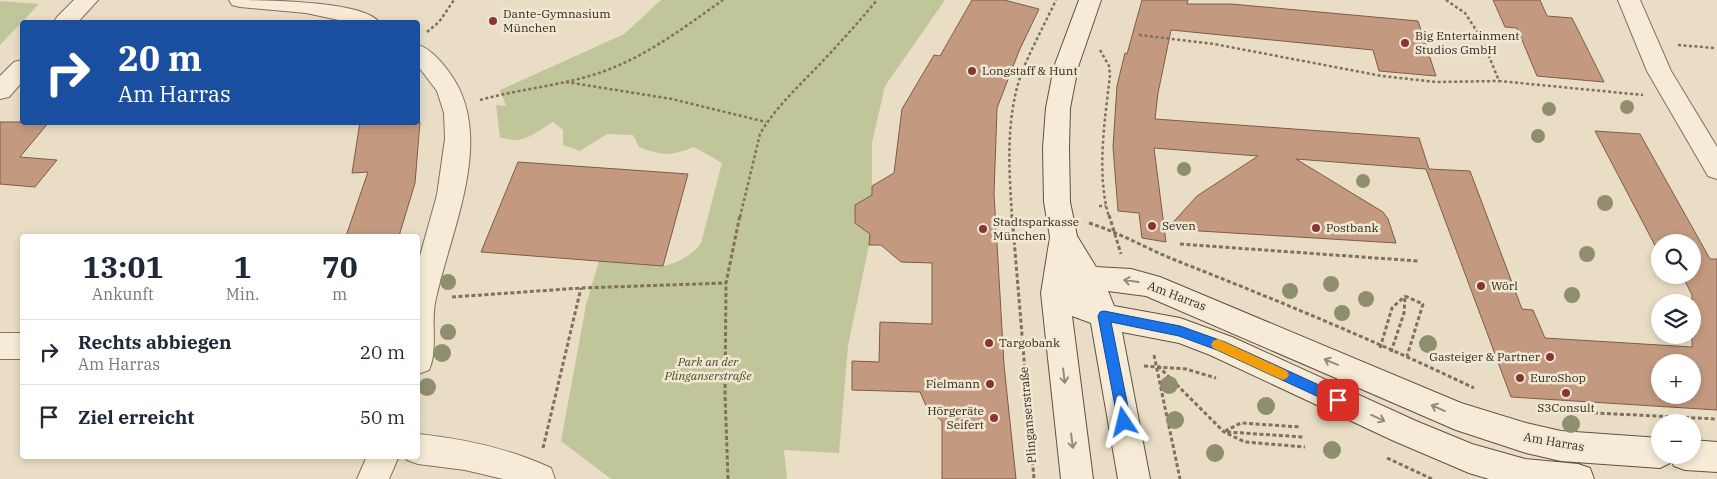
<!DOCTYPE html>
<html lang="de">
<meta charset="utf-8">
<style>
:root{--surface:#fff;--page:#f2f2f3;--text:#1f2937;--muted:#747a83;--line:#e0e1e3}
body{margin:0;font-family:"IBM Plex Serif",serif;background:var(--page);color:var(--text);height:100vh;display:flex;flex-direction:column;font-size:19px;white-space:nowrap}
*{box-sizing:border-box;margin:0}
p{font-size:16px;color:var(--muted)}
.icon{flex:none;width:28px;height:28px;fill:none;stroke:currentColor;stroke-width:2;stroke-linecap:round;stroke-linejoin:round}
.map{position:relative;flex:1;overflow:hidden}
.details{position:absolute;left:20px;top:234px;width:400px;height:225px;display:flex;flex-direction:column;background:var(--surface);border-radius:5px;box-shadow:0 2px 8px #0003}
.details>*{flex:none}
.banner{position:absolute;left:20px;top:20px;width:400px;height:105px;border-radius:5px;box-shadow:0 2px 8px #0003;background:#1a4fa0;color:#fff;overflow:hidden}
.buttons{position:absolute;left:1651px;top:234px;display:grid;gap:10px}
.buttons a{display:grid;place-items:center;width:50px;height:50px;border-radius:50%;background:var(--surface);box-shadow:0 2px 8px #0003;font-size:25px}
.pin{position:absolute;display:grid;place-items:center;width:42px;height:42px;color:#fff;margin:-21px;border-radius:10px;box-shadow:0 2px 8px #0006}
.me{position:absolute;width:55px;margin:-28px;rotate:350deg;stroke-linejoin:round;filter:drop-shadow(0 0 4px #0008)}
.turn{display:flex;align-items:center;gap:18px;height:105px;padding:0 15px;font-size:22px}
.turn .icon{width:65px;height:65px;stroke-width:2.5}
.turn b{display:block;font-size:35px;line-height:42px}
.eta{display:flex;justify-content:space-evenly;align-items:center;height:85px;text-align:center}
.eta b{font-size:30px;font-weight:700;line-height:35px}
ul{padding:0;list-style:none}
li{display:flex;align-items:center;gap:15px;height:65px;padding:0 15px;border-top:1px solid var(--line)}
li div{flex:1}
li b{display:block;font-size:19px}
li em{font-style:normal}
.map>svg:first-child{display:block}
</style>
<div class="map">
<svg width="1717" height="479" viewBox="0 0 1717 479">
<rect width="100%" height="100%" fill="#e9dec5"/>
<!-- green -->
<g fill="#c1c69a">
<path d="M661 0H945L885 86 872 143V195L855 205V223L870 234 869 245 848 346 839 453 784 450 787 479H611L561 441 586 305 599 261 663 266C677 263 693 255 701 243L722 163 694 147C672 156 661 156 639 147L633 135 607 134 580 151 563 145V130L553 122C540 129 531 139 516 140 511 140 506 138 500 138L496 105 506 106 500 90 624 34Z"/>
<polygon points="0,1 39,4 0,45"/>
</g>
<!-- building -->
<g fill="#c39a7f" stroke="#7e5b46" fill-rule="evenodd">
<polygon points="972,0 1004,0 1039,9 1019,51 997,108 994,194 1000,295 1004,365 1016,479 942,479 942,421 927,408 920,392 852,390 852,361 879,362 880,322 932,324 932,263 901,262 881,245 869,245 870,234 855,223 855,205 872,195 872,186 894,173 902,109 934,55 940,56"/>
<path d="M1142 0H1188L1187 4H1231L1418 21 1436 76 1379 71 1373 50 1171 30 1158 93 1155 119 1419 138 1429 169 1470 171 1522 309 1533 310 1545 338 1692 347V295L1682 275H1692V242H1660V255L1595 131 1640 134 1710 259H1717V410L1511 397 1426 169 1296 159 1383 212 1388 219 1396 243 1167 229 1197 196 1258 156 1154 148 1166 242 1142 238 1139 213 1118 211 1113 147 1117 86 1125 53 1127 54ZM1660 362H1692V395H1660Z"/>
<polygon points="1493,0 1540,0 1547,16 1572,18 1604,82 1537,76 1517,28 1505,27"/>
<polygon points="0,122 49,122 20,157 57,160 35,187 0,184"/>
<polygon points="360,122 420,122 415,183 399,236 346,236 368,172 352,173"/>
<polygon points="518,162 688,174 663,266 481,252"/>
</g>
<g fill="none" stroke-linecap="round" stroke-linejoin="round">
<defs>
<g id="street">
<polygon points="74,0 98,0 78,22 54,22 57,17"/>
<path d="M229 0C259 0 362 0 379 22H348L306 13 240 7 232 5Z"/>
<polygon points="1618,0 1640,0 1671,71 1717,147 1717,179 1708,176 1647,71"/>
<path d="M418 45C431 49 441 61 449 72 498 137 449 233 435 303 431 325 438 350 429 370L418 374V263L437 195 445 139 444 113 437 91 418 66Z"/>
<polygon points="22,60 22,82 9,97 0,99 0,76 14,62"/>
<rect x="0" y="333" width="22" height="26"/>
<path d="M418 434C465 439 508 448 551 468L555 479H503L465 470 418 464 407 460 405 456H418Z"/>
<polygon points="367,456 399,456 389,479 357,479"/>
</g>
<polygon id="secondary" points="1079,0 1101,0 1078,67 1070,108 1069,148 1070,202 1077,236 1096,267 1131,269 1160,277 1461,403 1526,423 1561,431 1660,438 1660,455 1692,455 1692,440 1717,442 1717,472 1685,470 1674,466 1672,462 1660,468 1561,461 1526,453 1456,430 1146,296 1108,291 1114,306 1180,318 1232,337 1416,421 1472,444 1525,459 1578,464 1590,468 1594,479 1489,479 1469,473 1394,441 1210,355 1179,343 1122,332 1150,479 1118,479 1091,323 1072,316 1093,479 1061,479 1041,293 1050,237 1044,202 1043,148 1046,108 1054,67"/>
</defs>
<!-- street casing -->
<use href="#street" stroke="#82705d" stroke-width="2"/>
<!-- secondary casing -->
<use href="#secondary" stroke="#635140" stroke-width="2"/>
<!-- path-far1 -->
<g stroke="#82705d" stroke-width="2.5" stroke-dasharray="3 2.5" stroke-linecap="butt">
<polyline points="1446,0 1465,13 1482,39 1499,81 1643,95"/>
<polyline points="427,32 439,22 454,0"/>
<polyline points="1139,35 1214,44 1382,76 1436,82 1499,81"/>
<polyline points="1678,45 1715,48"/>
<path d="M1100 50 1109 66 1110 75C1105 120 1096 173 1109 217"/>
<polyline points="566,82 672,99 766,122"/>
<path d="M480 100C519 89 560 86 599 73 646 57 683 28 723 0"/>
<polyline points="1099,206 1106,206"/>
<path d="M740 217 760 134C775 108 797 88 818 66 838 45 858 23 877 0"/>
<path d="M1012 217C1009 168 1005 116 1023 69 1033 46 1045 23 1056 0"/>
</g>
<!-- path -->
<g stroke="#82705d" stroke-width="3" stroke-dasharray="4 2.5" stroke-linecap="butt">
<polyline points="1012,215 1034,479"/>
<polyline points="1109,215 1121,254"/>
<polyline points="1012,221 1033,222"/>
<path d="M1089 223C1121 233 1149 250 1180 262 1279 301 1378 342 1474 388"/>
<polyline points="1180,244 1418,261"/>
<polyline points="1405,296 1423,304 1407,356"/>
<polyline points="452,297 581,288 726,283"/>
<polyline points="1380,348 1392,308 1405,296"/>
<polyline points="1391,352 1404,313 1405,297"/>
<polyline points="1154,355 1180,479"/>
<polyline points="1144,366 1186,369 1216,378"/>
<polyline points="1158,366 1224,432 1245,442 1305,447"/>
<polyline points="1555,411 1717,419"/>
<polyline points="1225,431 1241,423 1301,427"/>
<polyline points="1227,432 1303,437"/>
<polyline points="543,448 581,288"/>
<polyline points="1387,458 1432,479"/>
<polyline points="728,479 725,394 726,283 740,215"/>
</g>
<!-- street -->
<use href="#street" fill="#f5ebd7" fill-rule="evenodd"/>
<!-- secondary -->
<use href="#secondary" fill="#f5ebd7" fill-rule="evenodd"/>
</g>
<!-- trees -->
<g fill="#8f8e6f">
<circle cx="1627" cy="107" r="7"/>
<circle cx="1549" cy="109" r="7"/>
<circle cx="1538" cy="136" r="7"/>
<circle cx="1184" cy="169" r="7"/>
<circle cx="1363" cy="181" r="7"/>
<circle cx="1605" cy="203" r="8"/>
<circle cx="1587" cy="254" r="8"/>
<circle cx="448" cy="282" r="8"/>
<circle cx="1331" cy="284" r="8"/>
<circle cx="1290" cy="291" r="8"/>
<circle cx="1572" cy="295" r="8"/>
<circle cx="1366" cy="299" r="8"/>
<circle cx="1342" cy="313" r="8"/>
<circle cx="448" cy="332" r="8"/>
<circle cx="1428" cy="344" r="9"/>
<circle cx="442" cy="353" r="9"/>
<circle cx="1169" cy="385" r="9"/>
<circle cx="427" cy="387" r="9"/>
<circle cx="1266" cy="406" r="9"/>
<circle cx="1175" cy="420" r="9"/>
<circle cx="1571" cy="424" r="9"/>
<circle cx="1332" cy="450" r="9"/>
<circle cx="1215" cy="453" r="9"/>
</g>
<!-- one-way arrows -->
<defs><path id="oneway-shaft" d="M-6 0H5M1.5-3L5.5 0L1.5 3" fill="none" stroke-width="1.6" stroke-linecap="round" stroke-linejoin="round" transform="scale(1.25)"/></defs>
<g stroke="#948a7b">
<use href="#oneway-shaft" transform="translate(1131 281) rotate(-172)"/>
<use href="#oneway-shaft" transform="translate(1331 362) rotate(-157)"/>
<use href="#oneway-shaft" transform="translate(1064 376) rotate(83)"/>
<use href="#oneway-shaft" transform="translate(1438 408) rotate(-156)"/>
<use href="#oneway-shaft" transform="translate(1378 418) rotate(25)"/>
<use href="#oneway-shaft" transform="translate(1072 441) rotate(83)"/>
</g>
<!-- route -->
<polygon fill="#1a73e8" stroke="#114b97" points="1104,311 1180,326 1225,342 1343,396 1345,400 1343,404 1338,406 1334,404 1217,350 1179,336 1111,322 1131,422 1129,427 1124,428 1120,427 1118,422 1098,316 1100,312"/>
<!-- slow -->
<polygon fill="#f59e0b" points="1218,339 1287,371 1289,375 1287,378 1283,380 1278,378 1213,348 1211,345 1213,341"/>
<!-- markers -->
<g fill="#8a3436" stroke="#f1e8d3" stroke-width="2">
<circle cx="493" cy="21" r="5"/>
<circle cx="1405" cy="43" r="5"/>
<circle cx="972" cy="71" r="5"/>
<circle cx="1152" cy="226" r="5"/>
<circle cx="1316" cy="228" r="5"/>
<circle cx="983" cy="229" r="5"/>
<circle cx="1481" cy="286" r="5"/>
<circle cx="989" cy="343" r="5"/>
<circle cx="1550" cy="357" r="5"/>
<circle cx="1520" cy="378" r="5"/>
<circle cx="990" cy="384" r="5"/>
<circle cx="1566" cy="393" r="5"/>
<circle cx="994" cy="418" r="5"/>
</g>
<g text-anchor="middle" stroke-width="5" stroke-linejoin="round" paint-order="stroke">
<!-- poi labels -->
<g font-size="12" fill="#33291f" stroke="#f1e8d3" text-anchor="start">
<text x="503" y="18">Dante-Gymnasium<tspan x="503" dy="14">München</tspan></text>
<text x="1415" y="40">Big Entertainment<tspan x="1415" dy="14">Studios GmbH</tspan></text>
<text x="982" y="75">Longstaff &amp; Hunt</text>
<text x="993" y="226">Stadtsparkasse<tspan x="993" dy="14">München</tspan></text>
<text x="1162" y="230">Seven</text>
<text x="1326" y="232">Postbank</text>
<text x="1491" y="290">Wörl</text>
<text x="999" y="347">Targobank</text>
<text x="1540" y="361" text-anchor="end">Gasteiger &amp; Partner</text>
<text x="1530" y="382">EuroShop</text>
<text x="980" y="388" text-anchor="end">Fielmann</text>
<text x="1566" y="412" text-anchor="middle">S3Consult</text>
<text x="984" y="415" text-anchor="end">Hörgeräte<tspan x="984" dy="14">Seifert</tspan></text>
</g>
<!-- street labels -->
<g font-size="12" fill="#33291f" stroke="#f1e8d3">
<text transform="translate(1177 296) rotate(21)" y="4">Am Harras</text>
<text transform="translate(1028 415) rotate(-95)" y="4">Plinganserstraße</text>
<text transform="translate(1554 442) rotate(10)" y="4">Am Harras</text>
</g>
<!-- park labels -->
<g font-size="12" font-style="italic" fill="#454d28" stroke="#f1e8d3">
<text x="708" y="366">Park an der<tspan x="708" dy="14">Plinganserstraße</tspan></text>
</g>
</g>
</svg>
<div class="buttons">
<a><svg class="icon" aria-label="search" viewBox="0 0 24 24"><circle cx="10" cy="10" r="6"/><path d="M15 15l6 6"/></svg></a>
<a><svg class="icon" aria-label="layers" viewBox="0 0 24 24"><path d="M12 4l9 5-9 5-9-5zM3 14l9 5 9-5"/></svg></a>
<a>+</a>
<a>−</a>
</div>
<div class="pin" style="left:1338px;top:400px;background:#d93025"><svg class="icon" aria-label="arrive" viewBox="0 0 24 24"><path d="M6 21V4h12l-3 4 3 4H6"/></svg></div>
<svg class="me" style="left:1124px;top:422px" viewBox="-20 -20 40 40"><path d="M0-17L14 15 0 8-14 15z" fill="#1a73e8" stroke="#fff" stroke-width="4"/></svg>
<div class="banner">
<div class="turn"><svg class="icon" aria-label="right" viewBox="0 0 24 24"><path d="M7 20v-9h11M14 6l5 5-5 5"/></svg><div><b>20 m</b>Am Harras</div></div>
</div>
<section class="details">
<div class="eta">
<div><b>13:01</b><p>Ankunft</p></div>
<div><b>1</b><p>Min.</p></div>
<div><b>70</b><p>m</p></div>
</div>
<ul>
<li><svg class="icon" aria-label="right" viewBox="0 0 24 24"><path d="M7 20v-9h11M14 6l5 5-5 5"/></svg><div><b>Rechts abbiegen</b><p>Am Harras</p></div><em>20 m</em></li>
<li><svg class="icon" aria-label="arrive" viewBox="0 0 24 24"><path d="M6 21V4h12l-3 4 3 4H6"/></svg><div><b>Ziel erreicht</b></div><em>50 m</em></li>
</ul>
</section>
</div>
